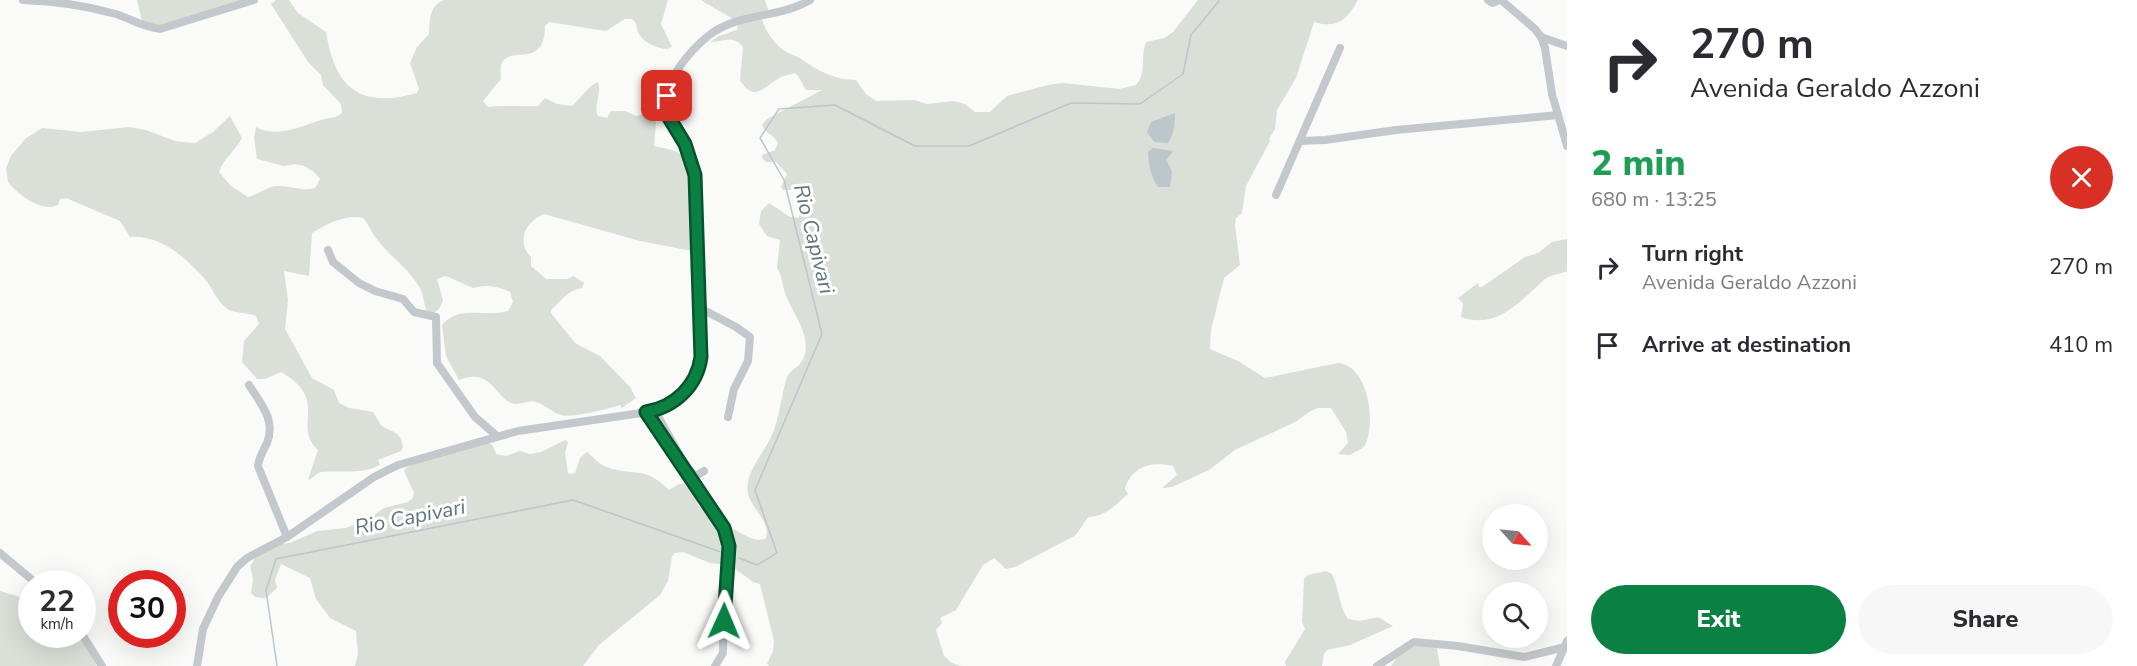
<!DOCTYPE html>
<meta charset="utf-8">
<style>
:root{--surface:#fff;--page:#f7f7f7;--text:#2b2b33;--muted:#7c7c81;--accent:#0b8043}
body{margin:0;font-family:"Nunito Sans",sans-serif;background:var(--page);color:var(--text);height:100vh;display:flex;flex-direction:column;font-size:22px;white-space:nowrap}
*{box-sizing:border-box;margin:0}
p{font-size:20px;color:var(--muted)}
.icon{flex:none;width:33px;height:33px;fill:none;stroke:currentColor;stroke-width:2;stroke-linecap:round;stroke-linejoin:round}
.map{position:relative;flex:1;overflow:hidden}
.details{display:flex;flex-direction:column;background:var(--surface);width:570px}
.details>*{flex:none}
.top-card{background:#fff;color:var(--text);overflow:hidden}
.needle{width:39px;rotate:117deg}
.tools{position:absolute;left:1482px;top:504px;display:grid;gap:12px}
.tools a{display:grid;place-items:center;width:66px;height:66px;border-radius:50%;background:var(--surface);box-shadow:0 6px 24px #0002;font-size:30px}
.speed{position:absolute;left:18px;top:570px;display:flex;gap:12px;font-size:30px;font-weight:700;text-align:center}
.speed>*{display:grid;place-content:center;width:78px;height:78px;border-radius:50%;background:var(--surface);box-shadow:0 6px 24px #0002;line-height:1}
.speed small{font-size:15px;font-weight:400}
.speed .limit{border:9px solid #d22;background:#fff;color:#111}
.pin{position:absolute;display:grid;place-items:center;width:51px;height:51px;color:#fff;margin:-26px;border-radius:12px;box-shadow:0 3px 9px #0006}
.me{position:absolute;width:66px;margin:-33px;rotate:1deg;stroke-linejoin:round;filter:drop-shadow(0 0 4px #0008)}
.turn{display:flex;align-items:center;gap:21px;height:126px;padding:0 24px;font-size:27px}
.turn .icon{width:78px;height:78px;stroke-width:2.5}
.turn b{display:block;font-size:42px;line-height:51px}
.round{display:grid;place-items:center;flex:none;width:63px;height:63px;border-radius:32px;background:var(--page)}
.head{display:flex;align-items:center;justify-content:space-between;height:102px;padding:0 24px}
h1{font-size:36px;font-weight:800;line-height:45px;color:#1e9e55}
.button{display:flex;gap:12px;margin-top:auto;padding:12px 24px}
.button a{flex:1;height:69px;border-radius:36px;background:var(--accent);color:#fff;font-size:24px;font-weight:800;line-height:69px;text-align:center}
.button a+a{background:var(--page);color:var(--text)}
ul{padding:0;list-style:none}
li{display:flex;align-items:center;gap:18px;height:78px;padding:0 24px}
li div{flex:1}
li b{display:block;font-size:22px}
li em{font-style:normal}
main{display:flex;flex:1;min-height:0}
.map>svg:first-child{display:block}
</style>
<main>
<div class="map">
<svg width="1567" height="666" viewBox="0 0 1567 666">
<rect width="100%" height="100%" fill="#fafaf8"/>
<!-- green -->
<g fill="#dadfd7">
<polygon points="137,0 242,0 161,27 142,21"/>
<path d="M276 0H289L298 13 326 32C335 89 361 109 417 93L419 89 410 63 417 47 429 34C430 19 429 6 444 0H668L661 24 672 47 667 49C656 48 643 43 638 32 636 25 637 23 632 19H625L606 31 549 22 545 26C545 71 509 43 501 65 500 69 501 74 501 79L483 101 488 107C505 105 521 107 538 106L545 98 557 104 572 106 591 86 598 82C602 93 593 106 598 116L607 118 611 111H625L636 116 651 113 656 122 654 146C662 148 673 149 680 154 700 170 694 221 694 245L692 251 640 241 544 214C525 222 516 242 531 257V266L546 279H567L574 276 584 283 582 288C566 291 563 300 551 310V313L575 343 600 356 630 387 636 398 622 408 620 405C608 409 573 418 561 415 552 412 545 405 536 402 529 399 521 405 514 404 496 400 492 366 459 380L446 356 442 325C459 304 486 318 508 311L513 302 510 292C498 286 486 284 473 288L446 276 437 279 443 300 439 309 429 316C423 306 425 295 418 285 407 267 388 255 376 238 371 232 369 224 363 218 346 214 327 224 312 233L309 276 284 271 288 300 285 329 312 378 334 390 339 403 349 408 373 412C376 416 379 423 382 426 392 433 401 430 403 448L401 451 378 460 380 465C360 475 342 470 321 472 316 473 314 478 308 480L318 450C291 426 331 401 281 372L265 379H257L242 362 244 341 259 324 256 316C247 312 234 314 226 308 216 300 212 287 204 278 184 256 160 235 130 237L120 221 66 198 60 199 58 205C42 213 17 194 8 182L6 168 11 156 25 139 42 128 81 132 129 127 146 130 175 141 195 143 213 132 230 116 242 138C236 150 223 159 219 172L231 186 248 197C259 195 265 187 276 186 290 185 302 192 315 188L320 179 314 172 304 166 295 164 284 166 257 159 254 138 256 127C278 139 303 125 325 119 332 117 336 118 342 113L341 104 323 85 321 75 308 62 271 4Z"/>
<path d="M701 0H765L771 18 764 17 762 20C766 32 776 47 788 53 792 55 797 56 801 59 818 71 835 80 856 80L866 94 876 101 914 100 927 104 953 101 965 104 975 112H990L1007 96 1048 85 1063 83 1119 89 1136 85C1147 74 1140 56 1146 42L1164 38 1173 32 1198 0H1358C1347 20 1337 29 1314 22L1296 78 1277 110 1275 129 1269 139 1270 141 1246 186 1242 213 1236 218 1235 225 1240 265 1224 278 1211 330 1210 349 1238 361 1265 378 1338 363C1369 365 1377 426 1364 447L1350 455 1338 454 1348 443 1346 432 1331 408H1318L1309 412 1297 421 1235 450 1209 470 1172 487 1162 488 1177 475 1173 466C1151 461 1131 467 1125 489L1128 494C1115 505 1107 516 1088 517L1076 535 1015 567 1006 569 994 558 983 565 956 610 940 618 942 623 936 630 944 656 952 663 961 666H769L767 664 773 651 774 641 760 584 753 582 730 565 710 563 683 552 675 553 672 556 668 581 660 595 599 645 583 666H355L358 654 356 631 330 618 316 599 310 578 281 564 275 580 277 588 266 598 255 597 251 593 253 579 250 566 256 557 277 544 290 543 317 531 346 528 374 515 384 508 408 502 413 498 414 493 404 471 406 468C418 460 480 433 492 445 493 446 496 453 496 454L506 456 520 451 530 454 541 452 565 440 568 442 565 453 568 473 571 474 575 473 580 458 587 452C594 458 599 464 607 467 633 477 645 465 669 490L679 484 688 483 692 488 699 507C717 513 750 548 766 538 772 519 743 504 748 483 751 465 765 451 772 435 780 417 781 395 787 377 790 370 798 368 802 361 814 340 795 317 787 298 782 288 783 276 777 268L780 240 767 236 759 224 761 211 769 203 790 217 799 218 798 201 803 195 797 190H783L781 187 787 174 776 162H766L762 158V155L775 150 778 143C774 134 765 134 762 125L767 119 822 90H806L798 76 795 73C788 75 781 76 776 80 760 91 754 100 740 81L743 47C732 34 724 42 710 42L719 36 737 30 738 24C730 15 712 8 701 0Z"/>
<path d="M1567 239V271C1561 274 1550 275 1545 279 1520 301 1498 330 1461 317L1463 303 1458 298 1478 283 1479 287H1482L1525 257 1538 253 1552 242Z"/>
<path d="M1326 571 1332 574C1339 588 1339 607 1348 619L1360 621 1378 617 1393 626 1350 645 1327 650 1324 654 1322 666H1286L1285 662 1305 629 1302 622 1304 579 1308 575Z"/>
<polygon points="0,591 20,597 31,598 32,634 79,635 93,655 96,666 0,666"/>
<polygon points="1419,644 1433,646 1437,649 1440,666 1391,666 1398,656"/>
</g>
<!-- water -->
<g fill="#bbc7cb">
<path d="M1175 113C1175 124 1174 133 1168 143L1154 142 1147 132 1151 122Z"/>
<path d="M1153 148 1173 151 1166 160 1172 171 1170 187H1158C1150 175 1149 165 1148 152Z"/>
</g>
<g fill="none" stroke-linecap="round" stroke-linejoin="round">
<!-- stream -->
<g stroke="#bbc7cb" stroke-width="1.5">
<polyline points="739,558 757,565 777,553 755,490 822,334 784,180 760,138 779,109 835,105 915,146 969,146 1071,103 1140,104 1183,74 1191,35 1219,1"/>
<polyline points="277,666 266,590 276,559 573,500 721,552"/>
</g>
<!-- minor -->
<g stroke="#c3c8cc" stroke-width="8">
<path d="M23 0C55 1 84 5 116 14 131 19 143 27 160 29L254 0"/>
<polyline points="1488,0 1493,3 1499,0"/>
<polyline points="1501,0 1535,29 1541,37 1545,48 1552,94 1567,146"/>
<polyline points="1541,37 1567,46"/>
<polyline points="1300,141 1325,140 1396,130 1558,115"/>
<polyline points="1276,195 1340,48"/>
<polyline points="328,250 333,262 359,283 375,291 403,299 414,312 436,317 437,363 475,417 497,436"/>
<polyline points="700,308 736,327 750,337 748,361 734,389 728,417"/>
<path d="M249 385C261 404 276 420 267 443 263 451 259 457 258 466L287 537"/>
<polyline points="655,411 682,459"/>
<polyline points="646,412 721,522 729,546 724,592 723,653 715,666"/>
<polyline points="688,469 696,476 704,471"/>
<polyline points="0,553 37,584"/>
<polyline points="82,634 102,666"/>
<path d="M197 666 203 629 218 597 237 567 247 558 287 537 374 477 398 465 518 431 655 411 676 400 686 391 698 373 701 357C700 325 698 293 698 261 697 232 699 203 695 175 692 147 667 127 666 104 666 78 689 52 708 36 738 12 778 19 810 0"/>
<polyline points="1377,666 1414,642 1458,646 1524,657 1565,647"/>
<polyline points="1556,666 1567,641"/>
</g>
</g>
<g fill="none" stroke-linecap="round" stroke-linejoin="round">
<defs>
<path id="route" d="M667 96 668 116 685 144 695 175 701 357C697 386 675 407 646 412L724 528 729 546 724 621"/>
</defs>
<!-- route casing -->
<use href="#route" stroke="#07532c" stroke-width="15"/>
<!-- route -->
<use href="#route" stroke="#0b8043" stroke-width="10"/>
</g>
<g text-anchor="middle" stroke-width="6" stroke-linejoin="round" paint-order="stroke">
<!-- water labels -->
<g font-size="21" font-style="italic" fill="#60757c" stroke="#fff">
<text transform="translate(814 239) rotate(76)" y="7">Rio Capivari</text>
<text transform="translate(410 517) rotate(-11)" y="7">Rio Capivari</text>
</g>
</g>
</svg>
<div class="tools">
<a><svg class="needle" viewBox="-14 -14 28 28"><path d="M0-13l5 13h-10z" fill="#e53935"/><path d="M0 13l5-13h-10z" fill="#7c7c81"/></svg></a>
<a><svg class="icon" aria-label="search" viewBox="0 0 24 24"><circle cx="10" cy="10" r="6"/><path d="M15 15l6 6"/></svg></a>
</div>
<div class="speed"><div>22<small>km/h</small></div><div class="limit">30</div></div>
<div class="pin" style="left:667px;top:96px;background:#d93025"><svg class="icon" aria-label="arrive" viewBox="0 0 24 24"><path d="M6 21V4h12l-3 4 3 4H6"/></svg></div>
<svg class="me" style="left:724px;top:621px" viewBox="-20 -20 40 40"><path d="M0-17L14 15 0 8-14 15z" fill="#0b8043" stroke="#fff" stroke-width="4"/></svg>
</div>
<section class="details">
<div class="top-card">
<div class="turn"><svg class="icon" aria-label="right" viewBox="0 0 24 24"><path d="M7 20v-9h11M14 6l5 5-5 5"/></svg><div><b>270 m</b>Avenida Geraldo Azzoni</div></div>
</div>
<div class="head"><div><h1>2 min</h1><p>680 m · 13:25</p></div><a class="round" style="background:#d93025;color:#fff"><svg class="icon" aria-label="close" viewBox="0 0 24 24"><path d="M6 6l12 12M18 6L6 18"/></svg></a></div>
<ul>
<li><svg class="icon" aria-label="right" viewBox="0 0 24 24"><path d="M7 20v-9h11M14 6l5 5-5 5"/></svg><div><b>Turn right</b><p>Avenida Geraldo Azzoni</p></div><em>270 m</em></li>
<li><svg class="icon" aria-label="arrive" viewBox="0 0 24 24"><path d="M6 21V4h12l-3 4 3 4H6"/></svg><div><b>Arrive at destination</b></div><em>410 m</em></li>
</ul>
<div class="button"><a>Exit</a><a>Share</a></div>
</section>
</main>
